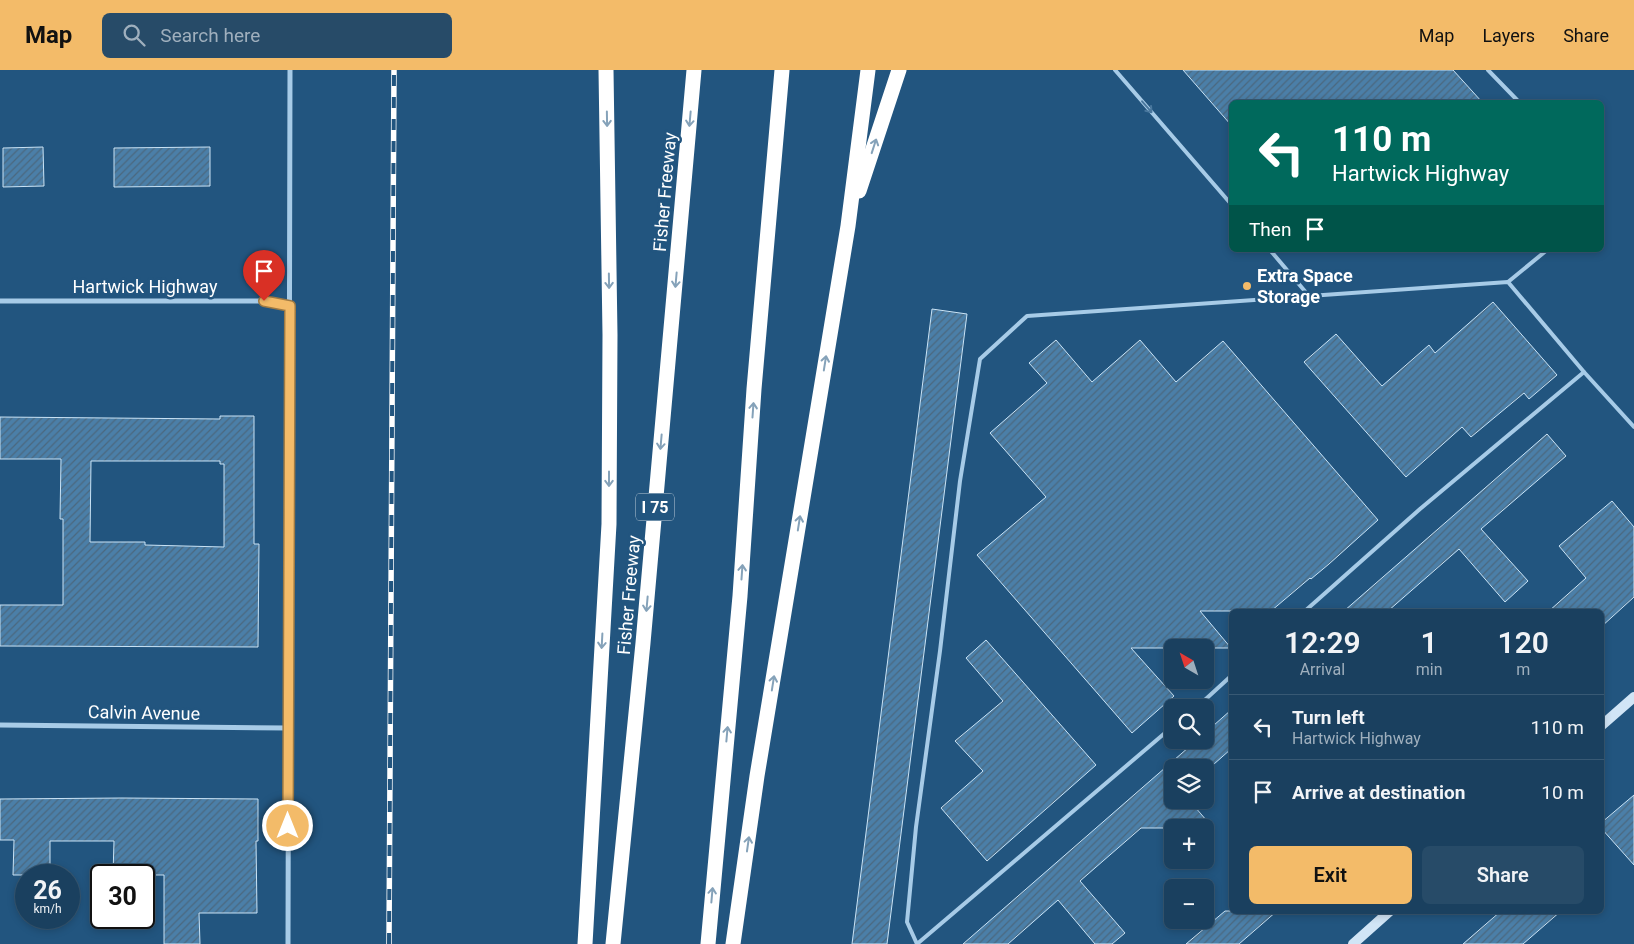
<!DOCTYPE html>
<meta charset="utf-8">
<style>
:root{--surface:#1a405f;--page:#274b68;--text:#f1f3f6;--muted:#9fafbd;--line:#385974;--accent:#f3bb69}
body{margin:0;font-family:Roboto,sans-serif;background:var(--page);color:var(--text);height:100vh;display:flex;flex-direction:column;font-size:19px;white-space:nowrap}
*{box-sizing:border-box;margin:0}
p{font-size:16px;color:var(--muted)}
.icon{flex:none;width:28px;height:28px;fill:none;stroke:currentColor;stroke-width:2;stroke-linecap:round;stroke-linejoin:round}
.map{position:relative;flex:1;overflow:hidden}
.side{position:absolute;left:1229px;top:539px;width:375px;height:305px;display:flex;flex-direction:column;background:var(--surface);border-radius:8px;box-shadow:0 2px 8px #0003,0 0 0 1px var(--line)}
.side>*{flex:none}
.guide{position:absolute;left:1229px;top:30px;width:375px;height:152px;border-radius:8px;box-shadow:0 2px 8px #0003,0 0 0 1px var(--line);background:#00695c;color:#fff;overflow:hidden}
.needle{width:32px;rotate:321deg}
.controls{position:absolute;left:1164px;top:569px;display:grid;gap:10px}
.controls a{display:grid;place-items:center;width:50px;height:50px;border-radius:8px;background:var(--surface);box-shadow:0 2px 8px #0003,0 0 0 1px var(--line);font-size:25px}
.speed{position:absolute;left:15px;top:794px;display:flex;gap:10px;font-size:25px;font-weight:700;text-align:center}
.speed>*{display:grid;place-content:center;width:65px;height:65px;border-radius:50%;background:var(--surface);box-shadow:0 2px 8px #0003,0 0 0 1px var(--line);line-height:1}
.speed small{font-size:12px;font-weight:400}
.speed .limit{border:2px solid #111;border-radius:8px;background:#fff;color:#111}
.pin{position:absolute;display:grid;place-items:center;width:42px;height:42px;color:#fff;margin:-51px -21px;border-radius:50% 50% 50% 0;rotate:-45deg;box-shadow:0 0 5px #0007}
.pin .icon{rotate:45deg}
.me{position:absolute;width:55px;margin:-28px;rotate:0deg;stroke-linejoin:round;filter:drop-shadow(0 0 4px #0008)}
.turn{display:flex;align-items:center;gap:18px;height:105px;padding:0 20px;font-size:22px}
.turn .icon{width:65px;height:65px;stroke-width:2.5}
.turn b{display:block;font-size:35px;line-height:42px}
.then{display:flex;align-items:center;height:48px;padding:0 20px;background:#0003;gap:10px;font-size:19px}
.eta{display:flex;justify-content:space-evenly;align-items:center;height:85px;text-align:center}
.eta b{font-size:30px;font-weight:600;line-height:35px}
.action{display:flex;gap:10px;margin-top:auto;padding:10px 20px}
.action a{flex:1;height:58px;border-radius:8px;background:var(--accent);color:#111;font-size:20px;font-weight:600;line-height:58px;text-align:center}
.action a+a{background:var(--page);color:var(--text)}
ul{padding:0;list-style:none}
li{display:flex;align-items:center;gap:15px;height:65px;padding:0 20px;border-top:1px solid var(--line)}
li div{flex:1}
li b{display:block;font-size:19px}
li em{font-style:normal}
header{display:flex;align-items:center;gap:30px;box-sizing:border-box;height:70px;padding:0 25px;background:var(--accent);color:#111}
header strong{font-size:24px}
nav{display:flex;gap:28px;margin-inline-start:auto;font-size:18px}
.search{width:350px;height:45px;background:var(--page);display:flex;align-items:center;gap:12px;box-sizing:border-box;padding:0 18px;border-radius:8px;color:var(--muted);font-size:19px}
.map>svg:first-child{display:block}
</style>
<header>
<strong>Map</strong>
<div class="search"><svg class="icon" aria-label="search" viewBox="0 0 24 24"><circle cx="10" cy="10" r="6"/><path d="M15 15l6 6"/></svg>Search here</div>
<nav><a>Map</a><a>Layers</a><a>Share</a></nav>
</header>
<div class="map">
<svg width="1634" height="874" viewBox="0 0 1634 874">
<defs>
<pattern id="building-hatch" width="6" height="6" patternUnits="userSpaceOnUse" patternTransform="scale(1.25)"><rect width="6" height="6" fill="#4b7fa8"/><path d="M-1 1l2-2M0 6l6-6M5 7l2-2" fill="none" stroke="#4b687f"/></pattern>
</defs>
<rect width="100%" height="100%" fill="#22557f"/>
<!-- building -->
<g fill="url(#building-hatch)" stroke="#cae3f5" fill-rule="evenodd">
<polygon points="1183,0 1453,0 1482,32 1231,32 1231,55"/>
<polygon points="43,77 44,116 3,117 3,78"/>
<polygon points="210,77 210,116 114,117 114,78"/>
<polygon points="1493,232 1557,305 1529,329 1524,323 1471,367 1462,357 1406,407 1304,292 1336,264 1382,316 1429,275 1435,283"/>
<polygon points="932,239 967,244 887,874 852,874"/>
<polygon points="1056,270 1092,312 1140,270 1176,312 1223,271 1378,450 1329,494 1311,509 1310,508 1271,541 1200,541 1231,578 1131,578 1174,626 1132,663 977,485 1046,427 990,363 1047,313 1029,293"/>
<path d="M220 346H254V474H259L258 577 0 576V535H63V449H60L61 389H0V347L220 349ZM91 391H220V394H224V477L145 475V472H90Z"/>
<polygon points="1547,364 1566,386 1481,459 1528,511 1505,532 1459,479 1388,541 1344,541"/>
<polygon points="1612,431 1634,457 1634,527 1601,557 1601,541 1549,541 1586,508 1559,476"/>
<polygon points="986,570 1096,695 987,791 941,738 983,701 955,671 1003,631 966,588"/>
<polygon points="1231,640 1231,679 1205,702 1205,698 1172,698 1172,730 1189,730 1213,758 1141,758 1080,811 1125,863 1112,874 1095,874 1058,830 1008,874 963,874 1197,670 1205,670 1205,663"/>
<polygon points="1634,725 1634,795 1601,758 1601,753"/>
<polygon points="122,728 258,729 258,771 256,771 257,843 199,843 200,874 164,874 164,805 113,805 114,771 50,771 50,805 13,805 14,770 0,770 0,729"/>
<polygon points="1225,841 1277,841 1239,874 1186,874"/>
<polygon points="1501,841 1561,841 1523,874 1463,874"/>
</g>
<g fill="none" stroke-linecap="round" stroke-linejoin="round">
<!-- lane -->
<g stroke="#a7cbe7" stroke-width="4">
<polyline points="1115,0 1231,134"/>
<polyline points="1488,0 1519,32"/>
<polyline points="1270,180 1309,226"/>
<polyline points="1508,212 1547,180"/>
<polyline points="1305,541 1420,439 1584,302"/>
<polyline points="1196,638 1231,606"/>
<polyline points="1172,657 917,874 907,852 916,757 940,581 960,411 980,289 1027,246 1508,212 1584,302 1634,357"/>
</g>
<!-- street -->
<g stroke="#a7cbe7" stroke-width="5">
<polyline points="0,231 264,231 290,236"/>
<polyline points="0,655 288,658"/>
<polyline points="288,874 290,0"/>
</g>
<!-- secondary -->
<g stroke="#d1e5f6" stroke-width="10">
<polyline points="1601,656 1634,627"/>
<polyline points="1353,874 1390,841"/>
</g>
<!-- highway -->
<g stroke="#fff" stroke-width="15">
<polyline points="859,121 899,0"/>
<polyline points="585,874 609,454 610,265 606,0"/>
<polyline points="613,874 643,573 694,0"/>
<polyline points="708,874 740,526 754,319 782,0"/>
<polyline points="733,874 757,706 848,156 868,0"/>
</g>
<defs>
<polyline id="rail" points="389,874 394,0"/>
</defs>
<!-- rail casing -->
<use href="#rail" stroke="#fff" stroke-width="5.5"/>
<!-- rail -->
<use href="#rail" stroke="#22557f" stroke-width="4" stroke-dasharray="11" stroke-linecap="butt"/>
</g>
<!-- one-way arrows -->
<defs><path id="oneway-shaft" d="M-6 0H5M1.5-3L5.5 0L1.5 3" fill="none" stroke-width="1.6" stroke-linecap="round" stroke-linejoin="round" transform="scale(1.25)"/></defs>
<use stroke="#4a789e" href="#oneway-shaft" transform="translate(1147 37) rotate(49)"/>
<g stroke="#85a2b9">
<use href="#oneway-shaft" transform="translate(607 49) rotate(89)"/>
<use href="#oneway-shaft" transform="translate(690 49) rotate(95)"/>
<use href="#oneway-shaft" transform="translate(874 76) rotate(-72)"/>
<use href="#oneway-shaft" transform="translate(676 210) rotate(95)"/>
<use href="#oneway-shaft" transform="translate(609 211) rotate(89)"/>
<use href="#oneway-shaft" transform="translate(825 293) rotate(-81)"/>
<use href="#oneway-shaft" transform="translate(753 340) rotate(-86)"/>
<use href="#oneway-shaft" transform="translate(661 372) rotate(95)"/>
<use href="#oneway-shaft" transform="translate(609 409) rotate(90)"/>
<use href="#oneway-shaft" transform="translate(799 453) rotate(-81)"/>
<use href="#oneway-shaft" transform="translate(742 502) rotate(-86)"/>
<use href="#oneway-shaft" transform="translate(647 534) rotate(95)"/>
<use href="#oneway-shaft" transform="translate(602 571) rotate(93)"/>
<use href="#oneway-shaft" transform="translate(773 613) rotate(-81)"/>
<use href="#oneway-shaft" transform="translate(727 664) rotate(-85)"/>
<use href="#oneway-shaft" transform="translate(748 774) rotate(-82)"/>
<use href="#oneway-shaft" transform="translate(712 825) rotate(-85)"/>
</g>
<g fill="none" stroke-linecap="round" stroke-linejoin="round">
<defs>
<polyline id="route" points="264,231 290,236 288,756"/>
</defs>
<!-- route casing -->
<use href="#route" stroke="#9e7a44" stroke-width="12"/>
<!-- route -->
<use href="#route" stroke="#f3bb69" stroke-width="9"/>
</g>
<!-- markers -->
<circle fill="#f3bb69" stroke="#22557f" stroke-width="2" cx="1247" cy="216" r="5"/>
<g text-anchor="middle" stroke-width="5" stroke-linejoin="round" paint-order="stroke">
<!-- shield labels -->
<rect fill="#22557f" stroke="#bdccd9" stroke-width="1" x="636" y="423.5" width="38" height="27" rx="4"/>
<g font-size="16" font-weight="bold" fill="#fff">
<text x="655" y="443">I 75</text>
</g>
<!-- street labels -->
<g font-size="18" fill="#fff" stroke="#22557f">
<text transform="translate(665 122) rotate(-85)" y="6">Fisher Freeway</text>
<text x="145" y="223">Hartwick Highway</text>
<text transform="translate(629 525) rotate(-85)" y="6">Fisher Freeway</text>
<text transform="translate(144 643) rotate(1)" y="6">Calvin Avenue</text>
</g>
<!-- poi labels -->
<g font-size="18" font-weight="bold" fill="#fff" stroke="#22557f" text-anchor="start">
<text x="1257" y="212">Extra Space<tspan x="1257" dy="21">Storage</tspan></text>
</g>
</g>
</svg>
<div class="controls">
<a><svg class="needle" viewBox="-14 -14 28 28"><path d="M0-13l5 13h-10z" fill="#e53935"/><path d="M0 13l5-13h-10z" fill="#9fafbd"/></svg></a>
<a><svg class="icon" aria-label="search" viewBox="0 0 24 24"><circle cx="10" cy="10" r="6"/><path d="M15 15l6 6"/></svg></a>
<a><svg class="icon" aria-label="layers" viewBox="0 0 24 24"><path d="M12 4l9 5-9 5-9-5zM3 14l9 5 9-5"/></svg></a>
<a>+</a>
<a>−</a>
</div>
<div class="speed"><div>26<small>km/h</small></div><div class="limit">30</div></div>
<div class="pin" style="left:264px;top:231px;background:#d93025"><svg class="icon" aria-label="arrive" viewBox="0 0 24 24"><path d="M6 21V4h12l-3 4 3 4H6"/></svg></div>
<svg class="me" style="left:288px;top:756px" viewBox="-20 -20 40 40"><circle r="17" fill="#f3bb69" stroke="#fff" stroke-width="3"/><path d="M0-11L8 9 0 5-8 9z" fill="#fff"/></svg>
<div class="guide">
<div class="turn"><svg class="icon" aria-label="left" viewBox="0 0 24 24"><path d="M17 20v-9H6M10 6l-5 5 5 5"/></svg><div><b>110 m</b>Hartwick Highway</div></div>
<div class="then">Then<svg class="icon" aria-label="arrive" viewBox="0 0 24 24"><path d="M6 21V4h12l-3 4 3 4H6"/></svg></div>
</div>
<section class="side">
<div class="eta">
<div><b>12:29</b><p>Arrival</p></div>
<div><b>1</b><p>min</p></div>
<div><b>120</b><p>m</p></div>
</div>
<ul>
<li><svg class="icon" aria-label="left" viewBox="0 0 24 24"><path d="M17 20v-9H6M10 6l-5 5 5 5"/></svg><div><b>Turn left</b><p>Hartwick Highway</p></div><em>110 m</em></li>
<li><svg class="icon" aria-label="arrive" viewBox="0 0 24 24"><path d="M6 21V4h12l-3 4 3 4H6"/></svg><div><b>Arrive at destination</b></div><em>10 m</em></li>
</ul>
<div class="action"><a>Exit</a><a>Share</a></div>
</section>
</div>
